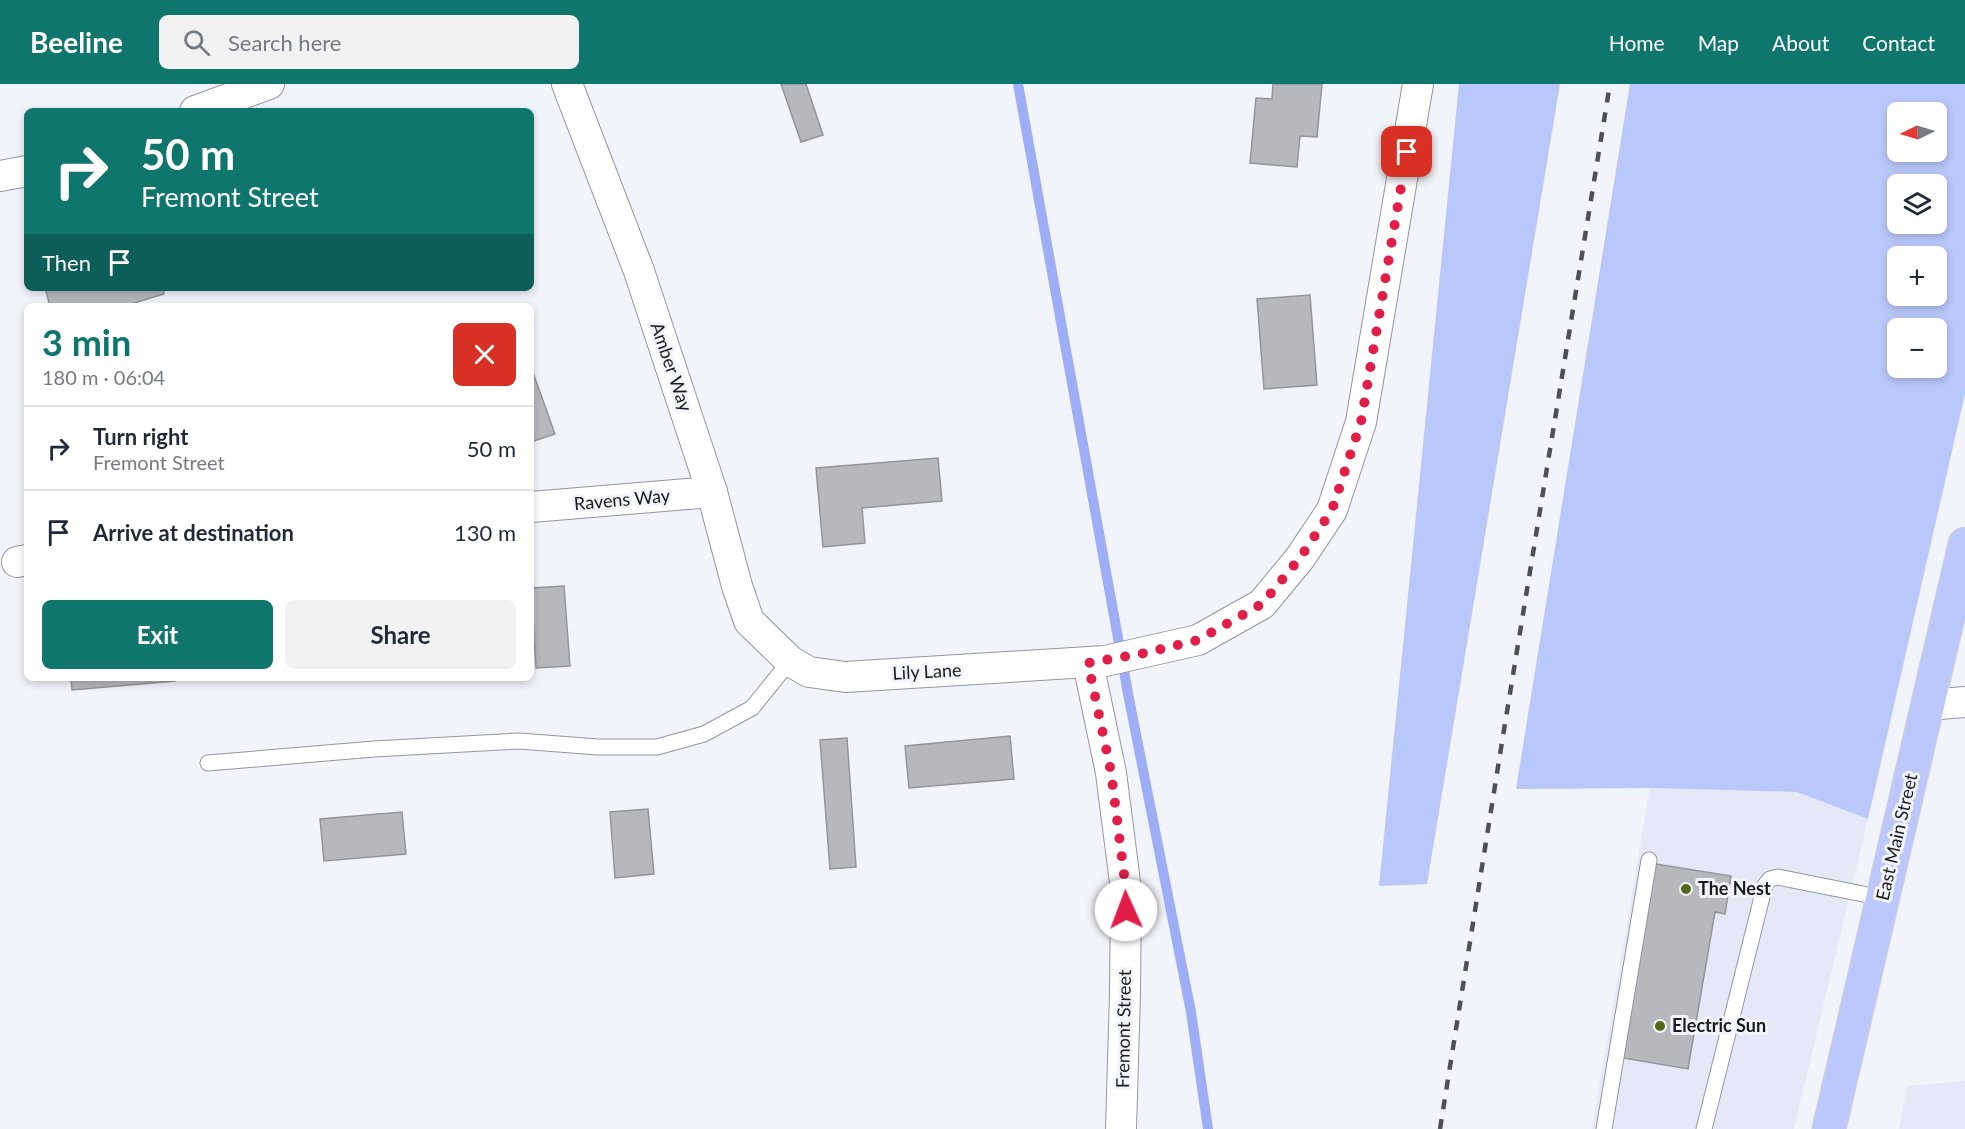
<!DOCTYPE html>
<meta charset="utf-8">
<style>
:root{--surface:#fff;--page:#f2f2f3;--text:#1f2937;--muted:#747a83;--line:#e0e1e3;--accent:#0f766e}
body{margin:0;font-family:Lato,sans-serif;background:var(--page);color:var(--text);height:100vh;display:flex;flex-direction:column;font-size:22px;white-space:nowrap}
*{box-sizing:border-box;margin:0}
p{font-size:20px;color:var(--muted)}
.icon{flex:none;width:33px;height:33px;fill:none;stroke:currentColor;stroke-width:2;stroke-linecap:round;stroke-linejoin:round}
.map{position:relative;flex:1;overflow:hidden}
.details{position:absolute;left:24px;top:219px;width:510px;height:378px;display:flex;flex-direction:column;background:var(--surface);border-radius:9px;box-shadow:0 3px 9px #0003}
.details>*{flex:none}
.hud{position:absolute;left:24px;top:24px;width:510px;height:183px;border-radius:9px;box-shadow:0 3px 9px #0003;background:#0f766e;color:#fff;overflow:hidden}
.needle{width:39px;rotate:265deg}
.fabs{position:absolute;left:1887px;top:18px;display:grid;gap:12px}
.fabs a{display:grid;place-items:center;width:60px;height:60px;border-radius:9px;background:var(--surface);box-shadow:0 3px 9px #0003;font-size:30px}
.pin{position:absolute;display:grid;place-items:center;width:51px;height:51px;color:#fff;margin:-26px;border-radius:12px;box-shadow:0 3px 9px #0006}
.me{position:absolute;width:66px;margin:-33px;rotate:358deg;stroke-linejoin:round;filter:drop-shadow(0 0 4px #0008)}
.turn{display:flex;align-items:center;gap:21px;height:126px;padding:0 18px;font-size:27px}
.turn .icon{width:78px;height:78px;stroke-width:2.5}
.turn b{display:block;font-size:42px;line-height:51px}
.then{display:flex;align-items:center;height:57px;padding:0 18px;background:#0003;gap:12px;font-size:22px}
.round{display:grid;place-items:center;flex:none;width:63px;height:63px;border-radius:9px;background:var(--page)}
.head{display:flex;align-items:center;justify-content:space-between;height:102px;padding:0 18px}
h1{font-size:36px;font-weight:700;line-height:45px;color:var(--accent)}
.button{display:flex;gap:12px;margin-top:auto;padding:12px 18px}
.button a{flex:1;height:69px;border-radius:9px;background:var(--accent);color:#fff;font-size:24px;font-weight:700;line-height:69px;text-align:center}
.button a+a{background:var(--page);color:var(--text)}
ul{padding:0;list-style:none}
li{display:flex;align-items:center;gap:18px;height:84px;padding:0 18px;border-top:2px solid var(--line)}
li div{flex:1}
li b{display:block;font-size:22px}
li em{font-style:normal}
header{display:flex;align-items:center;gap:36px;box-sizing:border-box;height:84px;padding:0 30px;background:var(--accent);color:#fff}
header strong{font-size:28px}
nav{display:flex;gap:33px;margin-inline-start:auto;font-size:21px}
.search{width:420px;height:54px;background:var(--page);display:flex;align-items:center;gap:15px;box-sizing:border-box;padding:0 21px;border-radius:9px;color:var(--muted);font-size:22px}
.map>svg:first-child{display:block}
</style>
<header>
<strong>Beeline</strong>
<div class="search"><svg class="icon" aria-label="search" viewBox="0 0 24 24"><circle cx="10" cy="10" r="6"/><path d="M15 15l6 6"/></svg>Search here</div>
<nav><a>Home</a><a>Map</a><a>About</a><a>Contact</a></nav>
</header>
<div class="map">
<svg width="1965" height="1045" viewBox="0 0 1965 1045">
<rect width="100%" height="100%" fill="#f2f4fb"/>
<!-- built -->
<g fill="#e5e9f7">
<polygon points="1650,704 1797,708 1868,735 1794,1045 1592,1045"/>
<polygon points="1965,997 1965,1045 1899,1045 1907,1002"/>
</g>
<!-- green -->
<g fill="#bac7fb" fill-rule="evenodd">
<polygon points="1459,0 1560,0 1427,800 1379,802"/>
<path d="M1630 0H1965V310L1868 735 1797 708 1650 704 1516 705ZM1936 28V68H1898V28ZM1898 100H1936V140H1898ZM1898 172H1936V212H1898ZM1898 244H1936V284H1898Z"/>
</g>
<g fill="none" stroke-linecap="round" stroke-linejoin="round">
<!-- stream -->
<polyline stroke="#9daef7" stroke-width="10" points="1018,0 1129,615 1191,928 1208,1045"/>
</g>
<!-- building -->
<g fill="#b6b8be" stroke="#93959b" stroke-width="1.5">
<polygon points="781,0 806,0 823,51 801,58"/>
<polygon points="1273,0 1322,0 1317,53 1300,52 1297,83 1250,79 1256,14 1272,15"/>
<polygon points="45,204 163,204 164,210 124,222 50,222"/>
<polygon points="1310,211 1317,301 1264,305 1257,215"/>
<polygon points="531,283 555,350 531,358"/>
<polygon points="938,374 942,417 862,424 865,459 823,463 816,384"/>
<polygon points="564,502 570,582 536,584 531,504"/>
<polygon points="71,594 175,594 175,597 72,606"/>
<polygon points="1010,652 1014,695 909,704 905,662"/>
<polygon points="847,654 856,783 830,785 820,656"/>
<polygon points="648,725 654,790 615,794 610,728"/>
<polygon points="402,728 406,770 324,777 320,735"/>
<polygon points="1656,780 1731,792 1725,830 1715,828 1688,985 1623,974"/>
</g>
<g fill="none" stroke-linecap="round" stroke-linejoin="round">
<defs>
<g id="lane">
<polyline points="208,679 374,665 519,657 598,663 657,663 704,650 752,624 790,577"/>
<polyline points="1604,1045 1649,776"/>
<polyline points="1704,1045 1765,801 1770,795 1778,793 1883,814"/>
</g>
<g id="street">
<polyline points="567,0 639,187 712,408 737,502 749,537 790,577 809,588 845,593 1105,577 1198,556 1262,520 1300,474 1332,426 1361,338 1418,0"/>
<polyline points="195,27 269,0"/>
<polyline points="0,92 27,87"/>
<polyline points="531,423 712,408"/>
<polyline points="17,478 27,476"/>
<polyline points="1088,579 1111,689 1126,806 1125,909 1121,1045"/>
<polyline points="1928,621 1965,618"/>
</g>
<polyline id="primary" points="1829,1045 1965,460"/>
</defs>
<!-- lane casing -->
<use href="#lane" stroke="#94969c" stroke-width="17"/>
<!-- street casing -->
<use href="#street" stroke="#94969c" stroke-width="32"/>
<!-- primary casing -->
<use href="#primary" stroke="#d1d1d2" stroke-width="35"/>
<!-- lane -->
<use href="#lane" stroke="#fff" stroke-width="15"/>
<!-- street -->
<use href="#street" stroke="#fff" stroke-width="30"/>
<!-- primary -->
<use href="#primary" stroke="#bcc7fc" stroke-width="33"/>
<!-- rail -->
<polyline stroke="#4f5053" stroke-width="4.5" stroke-dasharray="10 10" stroke-linecap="butt" points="1440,1045 1502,658 1610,0"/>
</g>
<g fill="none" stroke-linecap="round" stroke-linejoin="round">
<!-- route -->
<polyline stroke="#e11d48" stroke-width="10" stroke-dasharray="0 18" points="1126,826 1126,806 1111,688 1088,579 1145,569 1198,556 1262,520 1300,474 1332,426 1361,338 1407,68"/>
</g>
<!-- markers -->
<g fill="#546a19" stroke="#f2f4fb" stroke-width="2">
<circle cx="1686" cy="805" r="6"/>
<circle cx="1660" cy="942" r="6"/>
</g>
<g text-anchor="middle" stroke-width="6" stroke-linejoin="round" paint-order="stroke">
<!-- street labels -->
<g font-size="18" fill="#1a1b1d" stroke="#f2f4fb">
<text transform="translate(671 283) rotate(71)" y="6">Amber Way</text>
<text transform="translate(622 416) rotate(-5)" y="6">Ravens Way</text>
<text transform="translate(927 588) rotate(-3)" y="6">Lily Lane</text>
<text transform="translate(1897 753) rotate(-77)" y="6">East Main Street</text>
<text transform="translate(1124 945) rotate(-89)" y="6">Fremont Street</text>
</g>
<!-- poi labels -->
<g font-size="18" font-weight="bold" fill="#1a1b1d" stroke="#f2f4fb" text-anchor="start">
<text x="1698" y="811">The Nest</text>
<text x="1672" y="948">Electric Sun</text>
</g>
</g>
</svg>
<div class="fabs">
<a><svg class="needle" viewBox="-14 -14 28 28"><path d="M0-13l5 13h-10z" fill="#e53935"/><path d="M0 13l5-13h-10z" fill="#747a83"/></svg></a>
<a><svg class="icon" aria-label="layers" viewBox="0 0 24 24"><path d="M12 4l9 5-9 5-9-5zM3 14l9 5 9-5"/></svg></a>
<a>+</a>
<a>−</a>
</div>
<div class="pin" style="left:1407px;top:68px;background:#d93025"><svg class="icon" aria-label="arrive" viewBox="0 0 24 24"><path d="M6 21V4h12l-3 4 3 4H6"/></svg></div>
<svg class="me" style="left:1126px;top:826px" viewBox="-20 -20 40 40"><circle r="19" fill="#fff"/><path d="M0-13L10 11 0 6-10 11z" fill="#e11d48"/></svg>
<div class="hud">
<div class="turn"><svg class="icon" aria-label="right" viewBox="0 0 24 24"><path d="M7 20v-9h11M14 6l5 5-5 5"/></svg><div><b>50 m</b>Fremont Street</div></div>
<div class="then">Then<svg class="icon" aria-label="arrive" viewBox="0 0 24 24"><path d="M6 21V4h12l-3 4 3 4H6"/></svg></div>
</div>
<section class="details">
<div class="head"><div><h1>3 min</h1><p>180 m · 06:04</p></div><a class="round" style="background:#d93025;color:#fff"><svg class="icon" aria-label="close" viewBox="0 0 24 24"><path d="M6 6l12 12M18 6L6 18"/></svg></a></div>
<ul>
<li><svg class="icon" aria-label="right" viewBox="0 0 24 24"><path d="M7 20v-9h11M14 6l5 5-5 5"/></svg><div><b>Turn right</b><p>Fremont Street</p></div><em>50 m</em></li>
<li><svg class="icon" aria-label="arrive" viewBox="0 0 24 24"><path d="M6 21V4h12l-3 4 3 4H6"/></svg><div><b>Arrive at destination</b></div><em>130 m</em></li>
</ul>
<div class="button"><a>Exit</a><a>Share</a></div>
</section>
</div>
